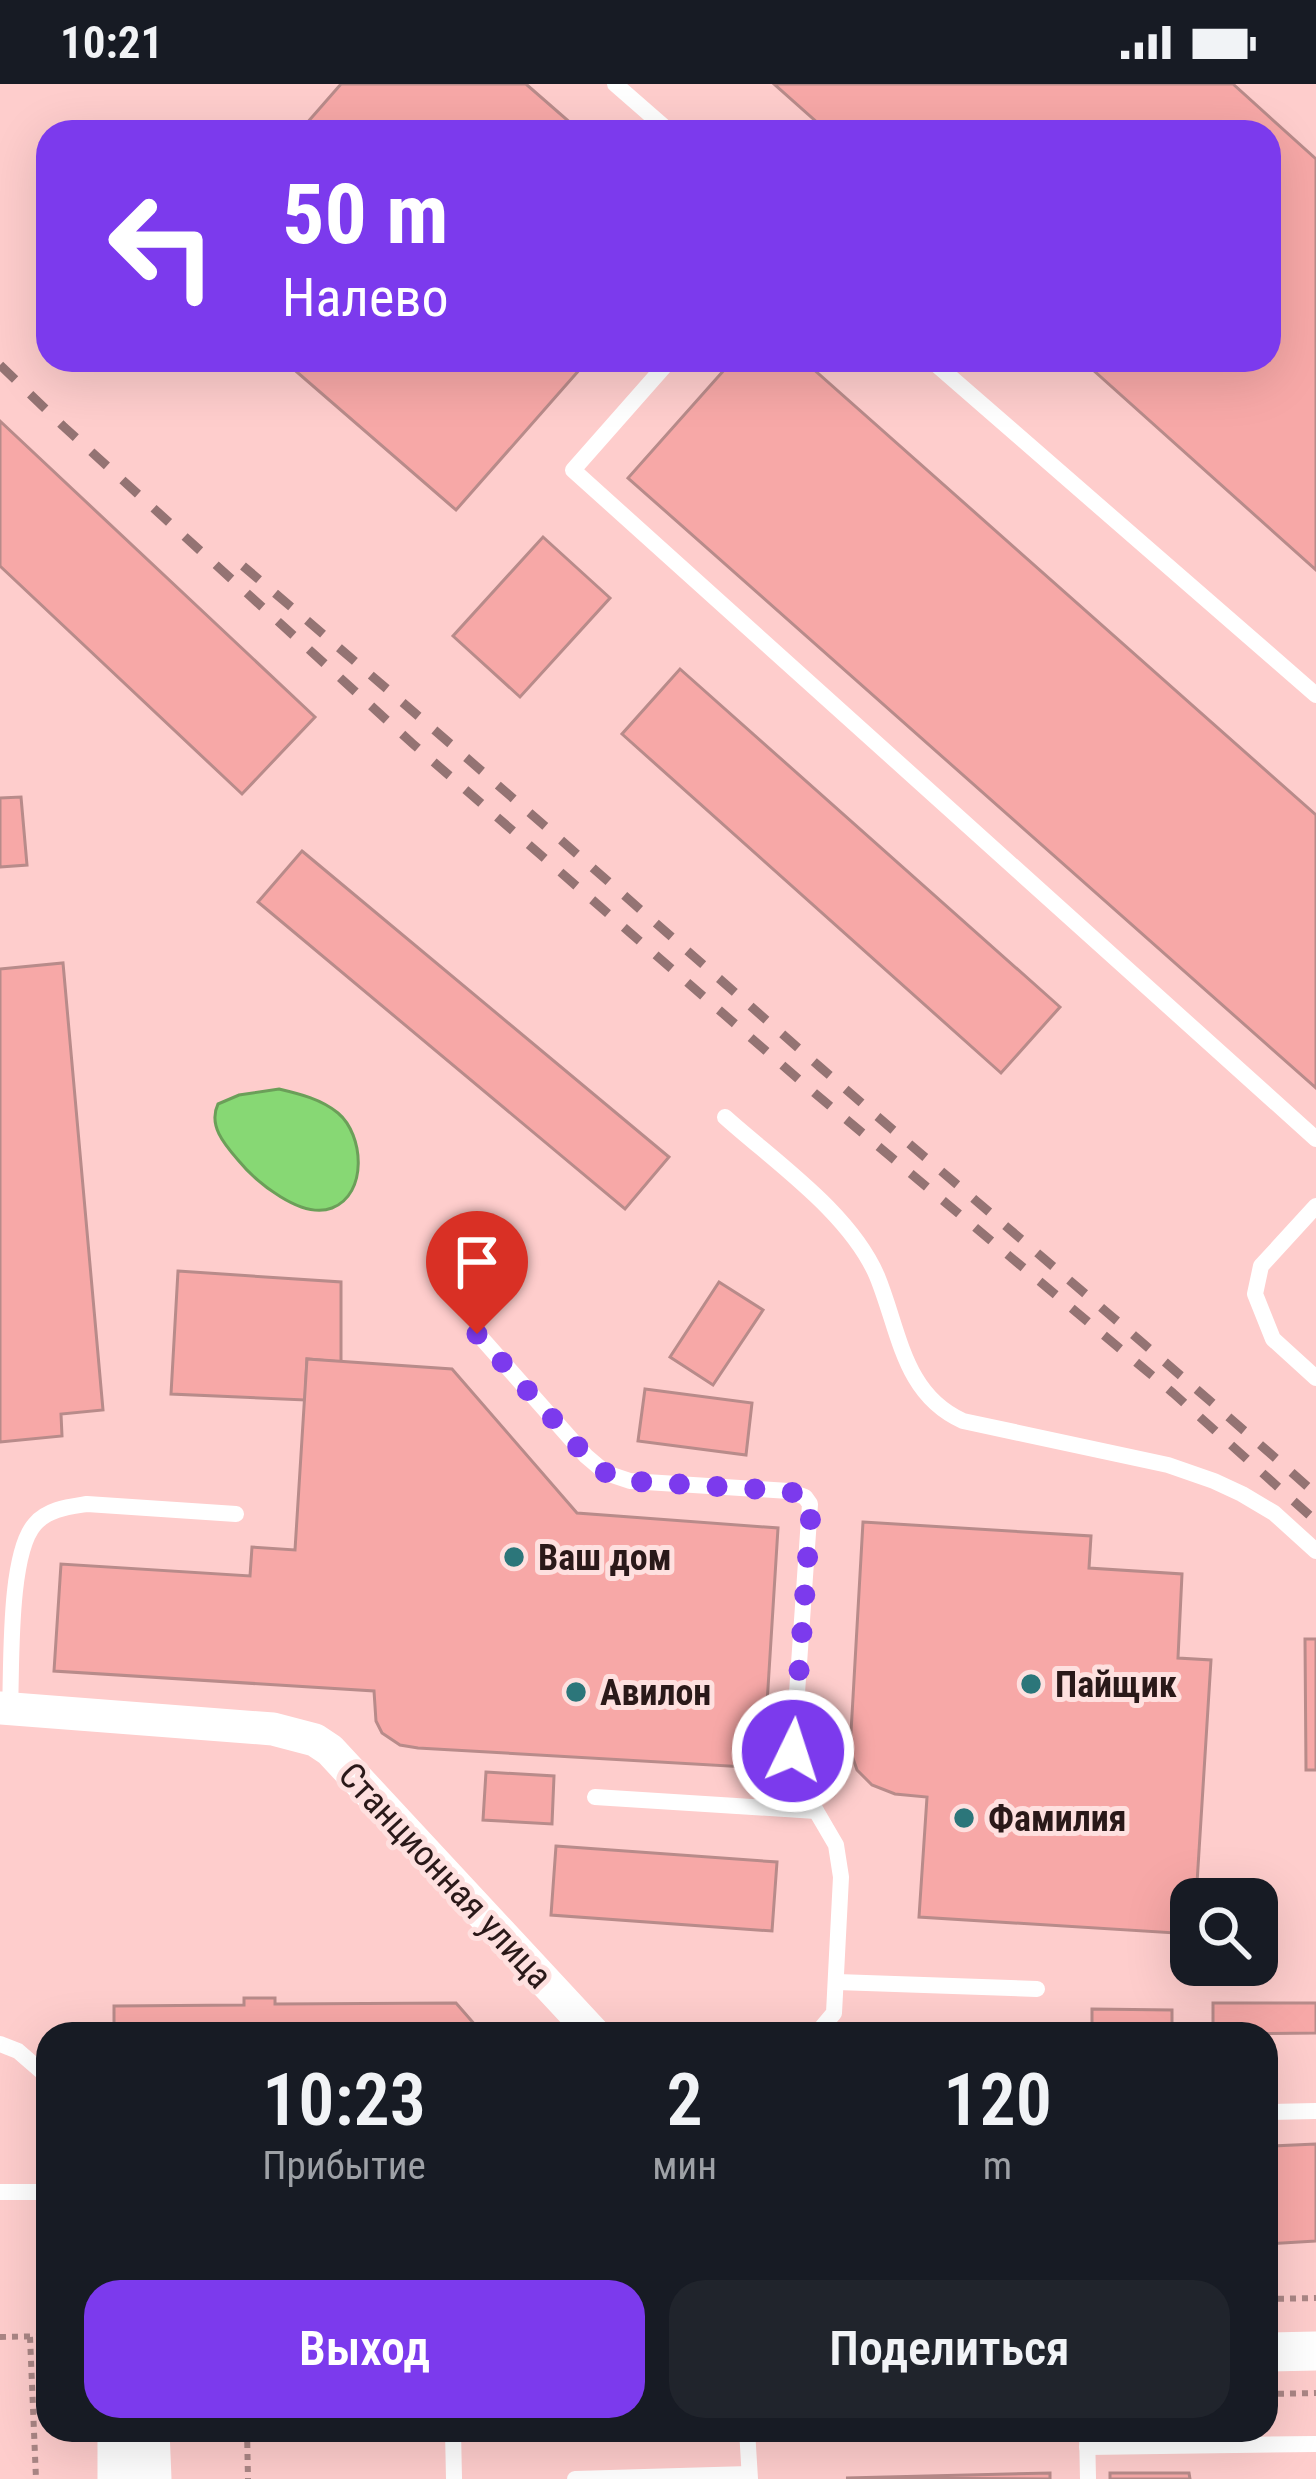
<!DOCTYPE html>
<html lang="ru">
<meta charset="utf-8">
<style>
:root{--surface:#171b24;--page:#20242c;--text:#f1f3f6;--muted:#9ea1a6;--accent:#7c3aed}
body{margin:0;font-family:"Roboto Condensed",sans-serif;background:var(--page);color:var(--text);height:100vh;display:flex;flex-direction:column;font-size:45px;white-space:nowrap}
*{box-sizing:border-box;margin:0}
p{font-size:39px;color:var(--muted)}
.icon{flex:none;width:66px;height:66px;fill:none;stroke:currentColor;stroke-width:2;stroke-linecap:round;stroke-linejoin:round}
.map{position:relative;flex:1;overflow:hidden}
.side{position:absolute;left:36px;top:1938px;width:1242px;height:420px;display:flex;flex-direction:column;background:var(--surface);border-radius:36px;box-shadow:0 12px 48px #0002}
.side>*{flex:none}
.banner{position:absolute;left:36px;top:36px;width:1245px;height:252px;border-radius:36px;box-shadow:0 12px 48px #0002;background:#7c3aed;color:#fff;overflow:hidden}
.fabs{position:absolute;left:1170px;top:1794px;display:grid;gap:24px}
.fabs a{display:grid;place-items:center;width:108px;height:108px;border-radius:24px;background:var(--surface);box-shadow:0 12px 48px #0002;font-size:60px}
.pin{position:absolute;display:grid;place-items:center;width:102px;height:102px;color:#fff;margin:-123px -51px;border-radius:50% 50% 50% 0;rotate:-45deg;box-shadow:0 0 12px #0007}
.pin .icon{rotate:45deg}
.me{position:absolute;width:132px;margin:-66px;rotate:4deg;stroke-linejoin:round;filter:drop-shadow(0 0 9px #0008)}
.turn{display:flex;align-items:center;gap:42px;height:252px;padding:0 48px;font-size:54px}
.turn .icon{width:156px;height:156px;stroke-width:2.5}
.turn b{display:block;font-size:84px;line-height:102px}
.eta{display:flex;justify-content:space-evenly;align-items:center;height:204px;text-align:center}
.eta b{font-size:72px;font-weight:600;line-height:84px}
.button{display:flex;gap:24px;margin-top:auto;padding:24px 48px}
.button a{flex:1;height:138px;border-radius:36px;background:var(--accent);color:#fff;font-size:48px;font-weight:600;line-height:138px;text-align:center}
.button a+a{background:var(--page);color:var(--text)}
.status{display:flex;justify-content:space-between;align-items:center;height:84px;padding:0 60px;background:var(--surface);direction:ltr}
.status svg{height:33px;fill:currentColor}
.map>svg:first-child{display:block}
</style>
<div class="status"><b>10:21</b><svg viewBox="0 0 49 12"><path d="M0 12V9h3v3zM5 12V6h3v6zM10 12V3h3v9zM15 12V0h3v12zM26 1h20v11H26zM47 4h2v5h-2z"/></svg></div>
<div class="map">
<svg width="1316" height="2395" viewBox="0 0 1316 2395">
<rect width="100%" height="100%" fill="#fecdcc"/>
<!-- water -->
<path fill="#87d874" stroke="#6b9f59" stroke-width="3" d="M279 1005C300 1010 321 1015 338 1029 364 1051 368 1110 332 1124 302 1136 256 1098 238 1076 224 1060 208 1041 218 1020L239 1011Z"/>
<!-- building -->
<g fill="#f7a8a7" stroke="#b88b8a" stroke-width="3">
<polygon points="341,0 526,0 581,48 299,48"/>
<polygon points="774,0 1233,0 1316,75 1316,486 1082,276 1269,276 1269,48 828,48"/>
<polygon points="283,276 588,276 456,426"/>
<polygon points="733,276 803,276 1316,731 1316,1004 628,394"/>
<polygon points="0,337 315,633 242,710 0,482"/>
<polygon points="543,453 610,514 520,613 453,552"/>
<polygon points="680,585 1060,923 1001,989 622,650"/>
<polygon points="21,713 27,781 0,783 0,714"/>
<polygon points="302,767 669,1073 625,1125 258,818"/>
<polygon points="63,879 103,1326 61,1330 62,1352 0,1358 0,885"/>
<polygon points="178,1187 341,1198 341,1278 307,1275 305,1316 171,1310"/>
<polygon points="719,1198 763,1226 713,1301 670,1273"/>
<polygon points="307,1275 452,1285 577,1429 778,1444 763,1684 418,1664 400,1661 382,1649 376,1637 374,1607 54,1587 61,1480 250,1492 252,1463 295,1466"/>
<polygon points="645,1305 752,1319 746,1371 638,1357"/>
<polygon points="863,1438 1091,1452 1089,1484 1182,1490 1178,1574 1211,1576 1196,1815 1191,1815 1191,1850 919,1833 927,1713 895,1710 872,1701 857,1686 850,1666"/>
<polygon points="1305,1555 1316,1555 1316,1686 1306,1686"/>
<polygon points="486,1688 554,1692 552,1740 483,1736"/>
<polygon points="556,1762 777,1778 772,1847 551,1831"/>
<polygon points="244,1914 275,1914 275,1920 456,1919 483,1950 114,1950 114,1922 244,1921"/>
<polygon points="1213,1919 1316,1919 1316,1949 1213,1950"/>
<polygon points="1092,1925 1172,1926 1172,1950 1092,1950"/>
<polygon points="1316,2060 1316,2157 1266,2160 1266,2095 1274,2095 1273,2062"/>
<polygon points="1050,2389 1050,2395 846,2394"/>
<polygon points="1110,2389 1189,2389 1190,2395 1110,2395"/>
</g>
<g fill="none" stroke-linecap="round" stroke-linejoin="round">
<!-- path -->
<g stroke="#aa8685" stroke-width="6" stroke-dasharray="6 6" stroke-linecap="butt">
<polyline points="1266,2215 1316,2214"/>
<polyline points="0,2253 48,2252"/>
<polyline points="30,2253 36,2395"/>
<polyline points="1266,2310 1316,2309"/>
<polyline points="247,2346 248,2395"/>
</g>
<!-- service -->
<g stroke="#fff" stroke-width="16">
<polyline points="615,0 670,48"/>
<polyline points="670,276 573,386 1316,1055"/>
<polyline points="931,276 1316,611"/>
<path d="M725 1033C775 1078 850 1129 877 1192 900 1248 903 1310 963 1337L1168 1381 1214 1397 1242 1410 1274 1429 1316 1467"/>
<polyline points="1316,1122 1261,1182 1255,1210 1273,1255 1316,1294"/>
<polyline points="477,1249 586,1372 606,1389 630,1397 789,1407 805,1413 810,1420 793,1667 798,1696 836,1761 841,1793 834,1929 818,1948 811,1950"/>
<path d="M10 1625C12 1582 8 1470 35 1440 48 1425 68 1423 87 1420L236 1430"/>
<polyline points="595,1713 816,1727"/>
<polyline points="837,1898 1037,1905"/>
<polyline points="0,1960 18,1967 48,1993"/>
<polyline points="1266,2028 1316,2027"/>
<polyline points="0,2108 48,2108"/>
<polyline points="453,2346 454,2395"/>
<polyline points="747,2346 750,2395"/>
<polyline points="1087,2346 1088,2395"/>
<polyline points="1087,2363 1316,2360"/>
<polyline points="575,2395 749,2390"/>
</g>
<!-- minor -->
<polyline stroke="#fff" stroke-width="33" points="0,1624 273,1645 315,1656 330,1666 594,1950"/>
<!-- tertiary -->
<g stroke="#fff" stroke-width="39">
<polyline points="1266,2268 1316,2267"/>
<polyline points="150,2346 152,2395"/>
<polyline points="117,2395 117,2346"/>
</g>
<!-- rail -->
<g stroke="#947373" stroke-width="9" stroke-dasharray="21 21" stroke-linecap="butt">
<polyline points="0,281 63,342 413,660 811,1006 1173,1309 1316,1437"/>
<path d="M243 482C438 647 628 815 820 983 985 1126 1153 1265 1316 1410"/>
</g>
</g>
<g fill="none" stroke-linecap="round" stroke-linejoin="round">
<!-- route -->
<polyline stroke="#7c3aed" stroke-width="21" stroke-dasharray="0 37.8" points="477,1250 586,1372 606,1389 630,1397 788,1407 806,1413 811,1428 793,1667"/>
</g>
<!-- markers -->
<g fill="#2c767a" stroke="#fee0df" stroke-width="4.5">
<circle cx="514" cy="1473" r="12"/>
<circle cx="1031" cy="1600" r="12"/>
<circle cx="576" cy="1608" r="12"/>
<circle cx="964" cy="1734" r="12"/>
</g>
<g text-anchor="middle" stroke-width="10" stroke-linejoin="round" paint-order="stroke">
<!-- poi labels -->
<g font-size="36" font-weight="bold" fill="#2a1919" stroke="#fee0df" text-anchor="start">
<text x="538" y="1486">Ваш дом</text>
<text x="1055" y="1613">Пайщик</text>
<text x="600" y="1621">Авилон</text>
<text x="988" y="1747">Фамилия</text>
</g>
<!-- street labels -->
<g font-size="36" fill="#2a1919" stroke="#fee0df">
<text transform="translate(446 1791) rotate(47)" y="13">Станционная улица</text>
</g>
</g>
</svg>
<div class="fabs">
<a><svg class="icon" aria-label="search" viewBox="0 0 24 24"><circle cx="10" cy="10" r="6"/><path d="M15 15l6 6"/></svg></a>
</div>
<div class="pin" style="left:477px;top:1250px;background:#d93025"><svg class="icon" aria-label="arrive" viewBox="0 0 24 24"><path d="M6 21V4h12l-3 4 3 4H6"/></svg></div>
<svg class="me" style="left:793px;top:1667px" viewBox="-20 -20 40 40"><circle r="17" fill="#7c3aed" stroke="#fff" stroke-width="3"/><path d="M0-11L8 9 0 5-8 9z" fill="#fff"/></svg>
<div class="banner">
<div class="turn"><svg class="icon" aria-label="left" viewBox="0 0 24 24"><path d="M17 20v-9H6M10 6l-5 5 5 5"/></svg><div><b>50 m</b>Налево</div></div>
</div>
<section class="side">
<div class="eta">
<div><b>10:23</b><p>Прибытие</p></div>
<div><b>2</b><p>мин</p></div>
<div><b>120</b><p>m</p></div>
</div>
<div class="button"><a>Выход</a><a>Поделиться</a></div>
</section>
</div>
